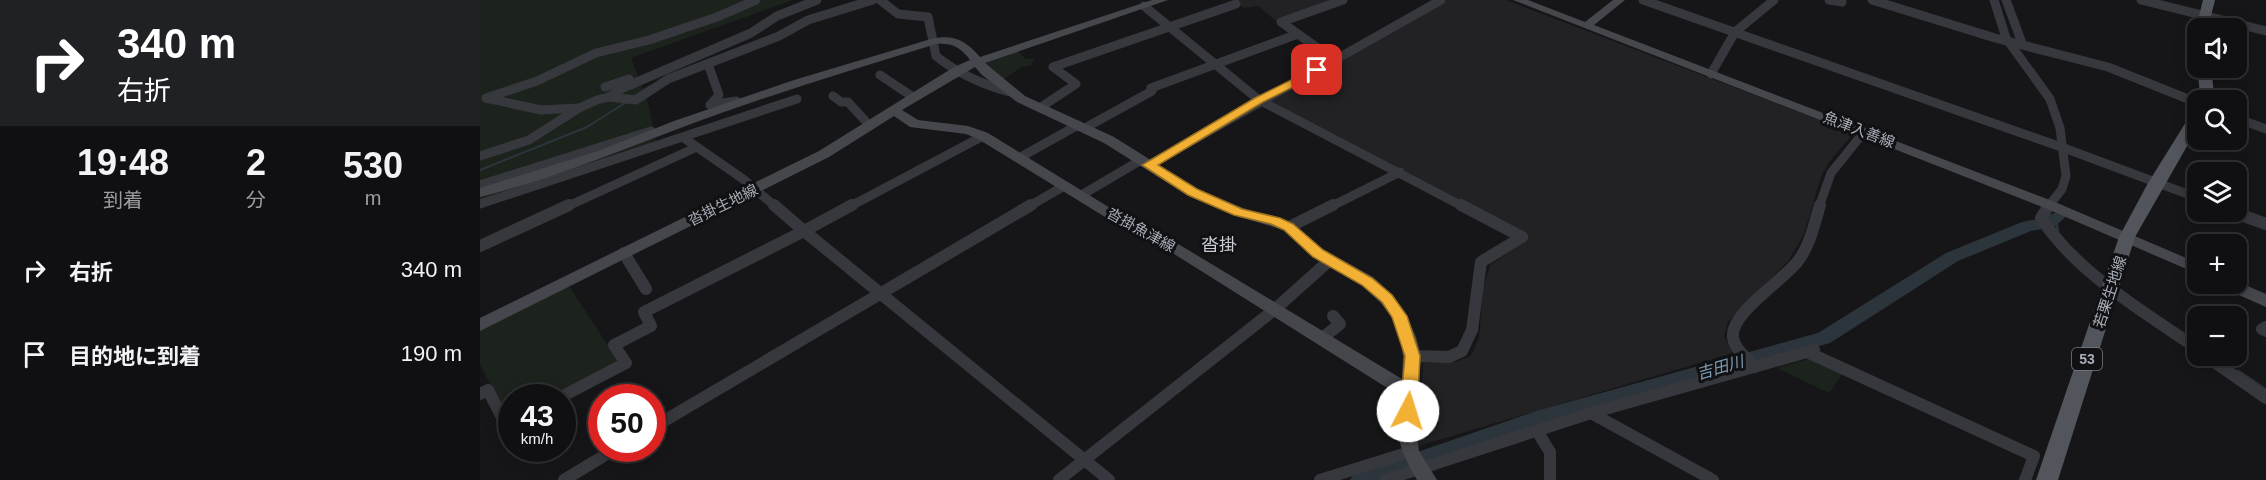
<!DOCTYPE html>
<html lang="ja">
<meta charset="utf-8">
<style>
:root{--surface:#101012;--page:#19191b;--text:#f1f3f6;--muted:#9c9d9f;--line:#303032}
body{margin:0;font-family:Helvetica,"Noto Sans JP",sans-serif;background:var(--page);color:var(--text);height:100vh;display:flex;flex-direction:column;font-size:22px;white-space:nowrap}
*{box-sizing:border-box;margin:0}
p{font-size:20px;color:var(--muted)}
.icon{flex:none;width:33px;height:33px;fill:none;stroke:currentColor;stroke-width:2;stroke-linecap:round;stroke-linejoin:round}
.map{position:relative;flex:1;overflow:hidden}
.panel{display:flex;flex-direction:column;background:var(--surface);width:480px}
.panel>*{flex:none}
.hud{background:#202124;color:#fff;overflow:hidden}
.buttons{position:absolute;left:1707px;top:18px;display:grid;gap:12px}
.buttons a{display:grid;place-items:center;width:60px;height:60px;border-radius:12px;background:var(--surface);box-shadow:0 3px 15px #0003,0 0 0 2px var(--line);font-size:30px}
.speed{position:absolute;left:18px;top:384px;display:flex;gap:12px;font-size:30px;font-weight:700;text-align:center}
.speed>*{display:grid;place-content:center;width:78px;height:78px;border-radius:50%;background:var(--surface);box-shadow:0 3px 15px #0003,0 0 0 2px var(--line);line-height:1}
.speed small{font-size:15px;font-weight:400}
.speed .limit{border:9px solid #d22;background:#fff;color:#111}
.pin{position:absolute;display:grid;place-items:center;width:51px;height:51px;color:#fff;margin:-26px;border-radius:12px;box-shadow:0 3px 9px #0006}
.me{position:absolute;width:66px;margin:-33px;rotate:5deg;stroke-linejoin:round;filter:drop-shadow(0 0 4px #0008)}
.turn{display:flex;align-items:center;gap:21px;height:126px;padding:0 18px;font-size:27px}
.turn .icon{width:78px;height:78px;stroke-width:2.5}
.turn b{display:block;font-size:42px;line-height:51px}
.eta{display:flex;justify-content:space-evenly;align-items:center;height:102px;text-align:center}
.eta b{font-size:36px;font-weight:800;line-height:42px}
ul{padding:0;list-style:none}
li{display:flex;align-items:center;gap:18px;height:84px;padding:0 18px}
li div{flex:1}
li b{display:block;font-size:22px}
li em{font-style:normal}
main{display:flex;flex:1;min-height:0}
.map>svg:first-child{display:block}
</style>
<main>
<section class="panel">
<div class="hud">
<div class="turn"><svg class="icon" aria-label="right" viewBox="0 0 24 24"><path d="M7 20v-9h11M14 6l5 5-5 5"/></svg><div><b>340 m</b>右折</div></div>
</div>
<div class="eta">
<div><b>19:48</b><p>到着</p></div>
<div><b>2</b><p>分</p></div>
<div><b>530</b><p>m</p></div>
</div>
<ul>
<li><svg class="icon" aria-label="right" viewBox="0 0 24 24"><path d="M7 20v-9h11M14 6l5 5-5 5"/></svg><div><b>右折</b></div><em>340 m</em></li>
<li><svg class="icon" aria-label="arrive" viewBox="0 0 24 24"><path d="M6 21V4h12l-3 4 3 4H6"/></svg><div><b>目的地に到着</b></div><em>190 m</em></li>
</ul>
</section>
<div class="map">
<svg width="1786" height="480" viewBox="0 0 1786 480">
<rect width="100%" height="100%" fill="#161618"/>
<!-- built -->
<g fill="#222225">
<polygon points="753,0 858,0 797,22 778,6 764,8"/>
<polygon points="967,0 1026,0 1374,133 1349,162 1341,177 1324,234 1309,260 1248,322 1244,336 1253,353 938,446 943,363 975,362 991,356 999,338 1003,289 1010,265 1040,245 1048,235 787,100"/>
</g>
<!-- green -->
<g fill="#1c231d">
<polygon points="0,0 313,0 151,58 168,102 176,141 0,200"/>
<polygon points="538,51 545,59 554,58 551,66 542,67 522,80 504,63"/>
<polygon points="89,286 140,364 74,397 32,398 30,420 0,365 0,330"/>
<polygon points="1332,358 1363,373 1349,393 1297,368"/>
</g>
<g fill="none" stroke-linecap="round" stroke-linejoin="round">
<!-- stream-far1 -->
<g stroke="#2c353c" stroke-width="2">
<polyline points="153,97 170,86"/>
<polyline points="0,170 107,127 148,101"/>
</g>
<!-- stream -->
<g stroke="#2c353c" stroke-width="3">
<polyline points="1576,218 1578,234"/>
<polyline points="1758,371 1786,390"/>
</g>
<!-- river -->
<polygon fill="#2c353c" fill-rule="evenodd" points="1580,210 1588,215 1574,227 1551,231 1478,261 1350,343 1059,426 906,480 870,480 874,474 1056,411 1338,333 1466,253 1542,222 1564,218"/>
<!-- street-far1 -->
<g stroke="#37383d" stroke-width="9">
<path d="M400 0 418 14 448 17 456 56C477 73 505 86 531 92"/>
<polyline points="1163,0 1584,148 1718,198"/>
<polyline points="1349,0 1362,2"/>
<polyline points="1392,0 1515,38 1628,67 1718,103"/>
<polyline points="1514,0 1526,38 1570,99 1580,128 1586,176 1582,189 1568,207"/>
<polyline points="1526,0 1542,43"/>
<polyline points="1661,0 1786,31"/>
<polyline points="664,6 779,100 984,207"/>
<polyline points="856,61 801,22 863,0"/>
<polyline points="228,64 239,95 230,105 256,101"/>
<polyline points="1231,74 1255,32 1294,0"/>
<polyline points="400,75 433,97"/>
<polyline points="125,87 149,79"/>
<polyline points="353,96 361,102 368,102 390,126"/>
<polyline points="129,97 143,88 271,33 297,16 337,0"/>
<polyline points="561,107 596,84 573,67 756,4"/>
<polyline points="99,108 61,110 6,98 57,81 116,53 169,40 237,17 276,0"/>
<polyline points="1756,118 1786,129"/>
<polyline points="605,128 672,91 671,88 818,34"/>
<polyline points="204,138 263,179 296,207"/>
<polyline points="0,156 49,140 99,108 117,100 129,97 156,100 188,79 299,36 328,20 393,0"/>
<polyline points="539,158 598,125"/>
<polyline points="669,165 961,0"/>
<polyline points="0,185 171,131"/>
<polyline points="600,196 661,160"/>
<polyline points="0,204 317,99"/>
<polyline points="86,207 217,147"/>
<polyline points="369,207 503,136"/>
<polyline points="548,207 584,186"/>
<polyline points="850,207 920,172"/>
<polyline points="1339,207 1351,173 1384,132"/>
</g>
<!-- street -->
<g stroke="#37383d" stroke-width="12">
<polyline points="294,205 324,231 372,205"/>
<polyline points="981,205 1042,237"/>
<path d="M1569 205 1561 218C1598 274 1663 311 1718 349"/>
<polyline points="1753,212 1786,224"/>
<polyline points="809,227 853,205"/>
<polyline points="0,246 89,205"/>
<polyline points="144,253 166,289"/>
<polyline points="1786,327 1782,329 1786,331"/>
<polyline points="841,339 860,324 853,316"/>
<polyline points="1327,352 1554,456 1545,480"/>
<polyline points="932,356 969,357 982,351 992,330 1001,262 1042,237"/>
<polyline points="1726,356 1786,398"/>
<path d="M1274 367C1267 358 1254 349 1253 337 1250 313 1304 280 1318 261 1330 245 1334 225 1340 205"/>
<polyline points="0,394 8,390 26,425 32,422"/>
<polyline points="79,398 146,363 134,345 171,326 164,312 324,231 629,480"/>
<polyline points="1111,413 1233,480"/>
<polyline points="172,428 551,205"/>
<polyline points="1057,431 1070,452 1070,480"/>
<polyline points="84,480 137,448"/>
<polyline points="579,480 794,310 850,260"/>
<polyline points="840,480 930,452"/>
<polyline points="905,480 1111,413 1334,350"/>
</g>
<!-- secondary -->
<g fill="#45474d" fill-rule="evenodd">
<path d="M672 0H688L505 63 545 96 634 137 717 189 763 208 814 224 843 249 893 277 913 295 927 316 936 337 941 356 936 430 939 451 957 480H937C916 444 917 436 920 396L675 242 643 228 498 139 486 134 430 127 414 116 349 157 0 331V318L339 151 474 67 490 60C480 47 473 43 456 44 371 70 286 96 203 127 136 152 70 180 0 197V188L118 151 194 121 314 80 451 39C474 34 485 40 500 57ZM495 67 502 75 537 102 624 143 707 195 753 215 804 230 833 257 881 285 901 303 912 318 920 337 923 356 922 379 685 236 653 222 508 133 488 126 438 120 422 110Z"/>
<polygon points="1033,0 1048,0 1105,22 1133,0 1145,0 1114,25 1575,202 1718,263 1718,274 1565,208"/>
<polygon points="1756,281 1786,294 1786,307 1743,288 1741,284 1756,284"/>
</g>
<!-- primary -->
<g fill="#53555c" fill-rule="evenodd">
<polygon points="1723,0 1735,0 1728,28 1718,28 1718,31 1716,28"/>
<polygon points="1717,68 1731,68 1734,93 1731,100 1717,100 1720,93"/>
<polygon points="1718,110 1718,127 1655,237 1578,480 1556,480 1639,237 1668,183 1711,114"/>
</g>
</g>
<!-- route -->
<polygon fill="#f2b134" stroke="#9d7322" stroke-width="1.5" points="837,67 843,70 841,73 783,102 678,165 717,189 762,209 800,218 813,224 843,250 892,278 912,295 927,316 940,356 937,411 934,416 928,418 923,416 920,411 925,356 912,317 902,302 882,285 833,257 804,230 791,224 754,215 708,195 662,165 775,98"/>
<g text-anchor="middle" stroke-width="6" stroke-linejoin="round" paint-order="stroke">
<!-- shield labels -->
<rect fill="#111113" stroke="#7b7e86" stroke-width="1.5" x="1592" y="348" width="30" height="22" rx="4.5"/>
<g font-size="14" font-weight="bold" fill="#a8adb8">
<text x="1607" y="364">53</text>
</g>
<!-- street labels -->
<g font-size="15" fill="#a8adb8" stroke="#111113">
<text transform="translate(1379 130) rotate(21)" y="5">魚津入善線</text>
<text transform="translate(243 205) rotate(-26)" y="5">沓掛生地線</text>
<text transform="translate(661 230) rotate(29)" y="5">沓掛魚津線</text>
<text transform="translate(1630 292) rotate(-72)" y="5">若栗生地線</text>
</g>
<!-- water labels -->
<g font-size="16" font-style="italic" fill="#7f9bb3" stroke="#111113">
<text transform="translate(1240 367) rotate(-16)" y="6">吉田川</text>
</g>
<!-- quarter labels -->
<g font-size="18" fill="#c9ccd4" stroke="#111113">
<text x="739" y="251">沓掛</text>
</g>
</g>
</svg>
<div class="buttons">
<a><svg class="icon" aria-label="sound" viewBox="0 0 24 24"><path d="M4 9h4l5-4v14l-5-4H4zM17 9q2 3 0 6"/></svg></a>
<a><svg class="icon" aria-label="search" viewBox="0 0 24 24"><circle cx="10" cy="10" r="6"/><path d="M15 15l6 6"/></svg></a>
<a><svg class="icon" aria-label="layers" viewBox="0 0 24 24"><path d="M12 4l9 5-9 5-9-5zM3 14l9 5 9-5"/></svg></a>
<a>+</a>
<a>−</a>
</div>
<div class="speed"><div>43<small>km/h</small></div><div class="limit">50</div></div>
<div class="pin" style="left:837px;top:70px;background:#d93025"><svg class="icon" aria-label="arrive" viewBox="0 0 24 24"><path d="M6 21V4h12l-3 4 3 4H6"/></svg></div>
<svg class="me" style="left:928px;top:411px" viewBox="-20 -20 40 40"><circle r="19" fill="#fff"/><path d="M0-13L10 11 0 6-10 11z" fill="#f2b134"/></svg>
</div>
</main>
